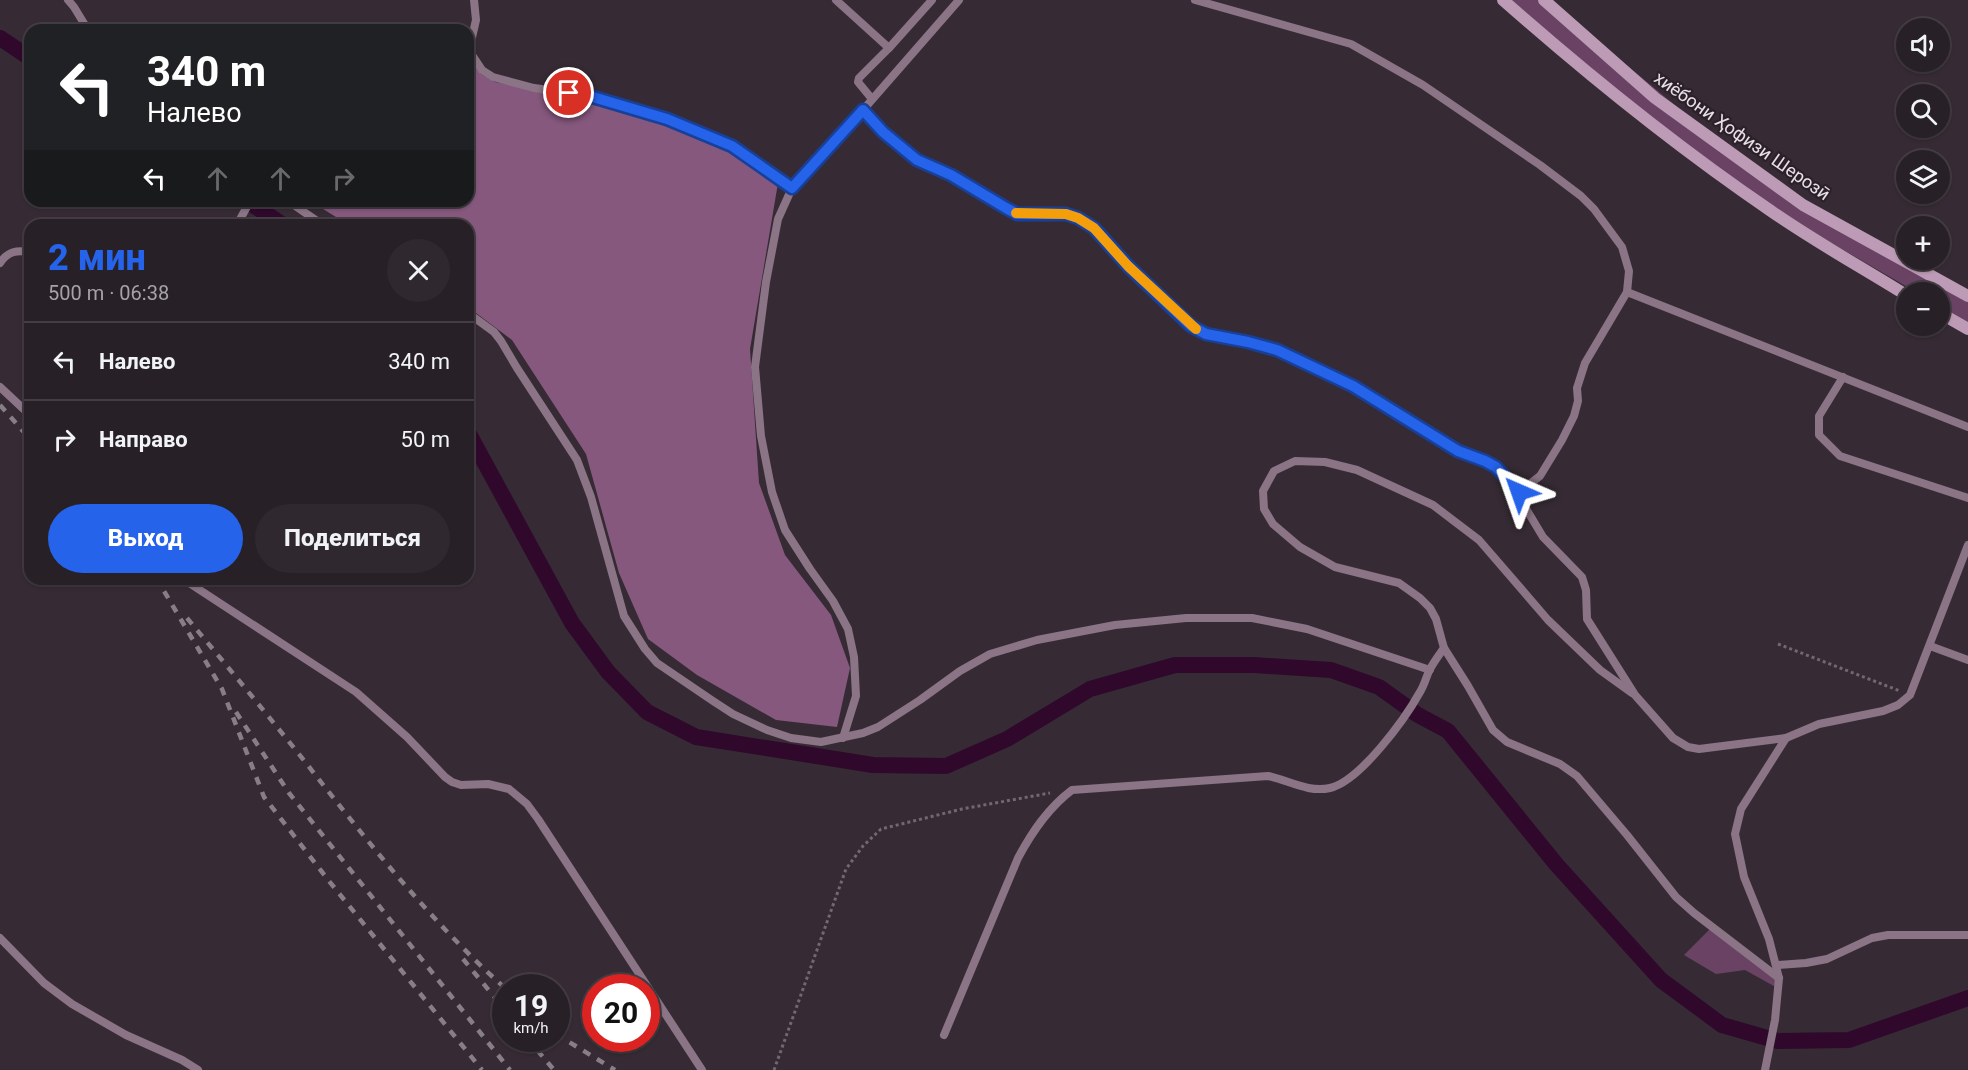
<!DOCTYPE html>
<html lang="ru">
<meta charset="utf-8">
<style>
:root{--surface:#282027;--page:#30282f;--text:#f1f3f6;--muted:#a5a3a7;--line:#443e44;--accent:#2563eb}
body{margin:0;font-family:Roboto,sans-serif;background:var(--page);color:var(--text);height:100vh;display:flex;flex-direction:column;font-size:22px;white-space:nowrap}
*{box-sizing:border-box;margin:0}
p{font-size:20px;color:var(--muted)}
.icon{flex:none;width:33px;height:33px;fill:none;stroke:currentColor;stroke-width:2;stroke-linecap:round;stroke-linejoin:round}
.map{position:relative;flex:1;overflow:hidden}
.panel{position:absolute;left:24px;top:219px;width:450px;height:366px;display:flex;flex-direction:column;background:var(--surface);border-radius:18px;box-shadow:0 2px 4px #0004,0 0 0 2px var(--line)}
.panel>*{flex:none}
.guide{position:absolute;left:24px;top:24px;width:450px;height:183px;border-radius:18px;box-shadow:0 2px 4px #0004,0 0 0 2px var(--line);background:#202124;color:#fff;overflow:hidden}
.tools{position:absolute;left:1896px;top:18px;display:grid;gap:12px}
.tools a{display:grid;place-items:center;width:54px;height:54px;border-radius:50%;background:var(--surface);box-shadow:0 2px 4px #0004,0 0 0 2px var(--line);font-size:30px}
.speed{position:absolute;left:492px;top:974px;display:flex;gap:12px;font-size:30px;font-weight:700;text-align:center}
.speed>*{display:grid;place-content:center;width:78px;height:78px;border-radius:50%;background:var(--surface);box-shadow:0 2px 4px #0004,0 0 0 2px var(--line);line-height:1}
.speed small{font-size:15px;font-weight:400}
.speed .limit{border:9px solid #d22;background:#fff;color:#111}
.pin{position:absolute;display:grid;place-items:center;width:51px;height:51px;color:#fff;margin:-26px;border:3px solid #fff;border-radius:50%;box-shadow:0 2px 6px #0007}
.me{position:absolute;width:66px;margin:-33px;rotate:317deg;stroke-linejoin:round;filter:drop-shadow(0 0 4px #0008)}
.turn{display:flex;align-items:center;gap:21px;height:126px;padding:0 24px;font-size:27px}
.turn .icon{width:78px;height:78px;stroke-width:2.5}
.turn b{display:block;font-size:42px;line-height:51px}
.lanes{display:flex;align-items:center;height:57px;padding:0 24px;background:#0003;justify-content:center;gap:30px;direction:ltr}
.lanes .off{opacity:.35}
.round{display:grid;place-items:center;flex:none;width:63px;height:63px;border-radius:32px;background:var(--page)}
.overview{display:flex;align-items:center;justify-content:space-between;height:102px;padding:0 24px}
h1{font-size:36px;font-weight:800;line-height:45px;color:var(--accent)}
.cta{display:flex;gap:12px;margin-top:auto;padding:12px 24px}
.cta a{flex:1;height:69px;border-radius:36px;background:var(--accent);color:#fff;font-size:24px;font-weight:800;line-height:69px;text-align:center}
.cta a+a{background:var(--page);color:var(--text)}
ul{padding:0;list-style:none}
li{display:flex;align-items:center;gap:18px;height:78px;padding:0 24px;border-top:2px solid var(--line)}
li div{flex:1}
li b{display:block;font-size:22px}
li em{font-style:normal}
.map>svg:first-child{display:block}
</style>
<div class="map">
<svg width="1968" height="1070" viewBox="0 0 1968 1070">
<rect width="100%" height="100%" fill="#362b34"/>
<!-- green -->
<g fill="#6a4364">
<polygon points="1512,0 1548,0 1694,121 1809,209 1968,296 1968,323 1940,306 1940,292 1916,292 1771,208 1681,143 1550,34"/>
<polygon points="1710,929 1782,981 1781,990 1745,970 1716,974 1684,955"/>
</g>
<!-- forest -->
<polygon fill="#86587e" points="468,59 481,74 495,82 588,100 667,123 731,150 778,183 750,349 759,483 785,555 831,615 850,668 837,727 776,720 697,675 648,639 619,573 586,454 512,340 468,307 468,225 349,225 310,201 468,201"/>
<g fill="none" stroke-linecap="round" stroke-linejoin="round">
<!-- canal -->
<g stroke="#30082c" stroke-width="16">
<polyline points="0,38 30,58"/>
<polyline points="247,201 283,225"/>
<polyline points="468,432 572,623 608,672 647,712 696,737 873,765 946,766 1007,739 1090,689 1175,665 1254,665 1331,670 1379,687 1418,715 1448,731 1556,864 1661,980 1722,1025 1778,1041 1849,1040 1968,998"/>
</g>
<!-- path -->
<g stroke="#726870" stroke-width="3" stroke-dasharray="3 3" stroke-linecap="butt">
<polyline points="1778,644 1900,691"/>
<polyline points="774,1070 846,869 863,846 881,829 962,809 1050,793"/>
</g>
<!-- lane -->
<g stroke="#8a7485" stroke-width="8">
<polyline points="68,0 74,7 88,30"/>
<polyline points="474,0 476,20 470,46 472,55 482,70 493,77 534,88 586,95 667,119 732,146 792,188"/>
<polyline points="836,0 889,48 859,78 858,82 872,99"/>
<polyline points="1195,0 1351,44 1423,85 1540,165 1581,196 1594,209 1622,247 1629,271 1627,292 1585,363 1577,388 1578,401 1574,416 1562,440 1540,476 1519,492"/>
<polyline points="889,48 932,0"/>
<polyline points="863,110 883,132 917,160 951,175 995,203 1017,214 1067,214 1078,218 1094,228 1128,266 1183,319 1191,326 1206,334 1267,346 1310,365 1353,386 1458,451 1485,461 1496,467 1519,492 1525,507 1543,537 1582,577 1586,590 1587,619 1635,695 1673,738 1688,747 1699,749 1786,738 1819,724 1883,711 1898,705 1910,695 1968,545"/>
<polyline points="288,201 323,225"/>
<polyline points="237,225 250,201"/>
<path d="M0 263C8 251 17 250 30 252"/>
<polyline points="1627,292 1968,427"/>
<polyline points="468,313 494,332 501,341 517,368 577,460 591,497 624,616 645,649 657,663 713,701 733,714 767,730 791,738 821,742 863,733 878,727 920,700 960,671 990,654 1037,640 1115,625 1186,618 1252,618 1307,629 1430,670"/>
<polyline points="1843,377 1819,416 1819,435 1840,456 1968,498"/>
<polyline points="0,387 30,415"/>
<polyline points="183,579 356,692 407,737 445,777 452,782 461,785 488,784 509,789 527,804 538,819 702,1070"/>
<polyline points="1930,646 1968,660"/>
<polyline points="1632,693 1600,670 1548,620 1479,540 1433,505 1357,470 1325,462 1295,461 1274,471 1263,491 1264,509 1273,524 1300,547 1335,567 1399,583 1420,598 1430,608 1436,619 1444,648 1468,686 1493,730 1507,742 1560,764 1577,776 1627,835 1676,897 1694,913 1779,978"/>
<polyline points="843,738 856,696 854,657 848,629 833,601 810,569 785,530 772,492 761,436 755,367 766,282 778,219 792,188 863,110 959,0"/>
<polyline points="0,938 44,983 72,1004 126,1035 182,1060 198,1070"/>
<polyline points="1777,965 1806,963 1827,959 1872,938 1888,935 1968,935"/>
<path d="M944 1035 1018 858C1032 832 1048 808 1072 790L1268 776C1288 780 1308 793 1330 788 1360 781 1405 719 1420 692 1424 686 1426 678 1429 671 1433 663 1439 655 1444 648"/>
<polyline points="1765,1070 1775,1020 1779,978 1769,939 1744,877 1735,834 1741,809 1786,738"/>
</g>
<!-- secondary -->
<g stroke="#bd9bb6" stroke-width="12">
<path d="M1503 0C1588 75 1677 147 1771 211 1814 241 1861 267 1906 295"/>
<polyline points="1544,0 1655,98 1803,205 1968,296"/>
<polyline points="1940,313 1968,329"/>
</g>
<!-- rail -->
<g stroke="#887f86" stroke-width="4.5" stroke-dasharray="8 8" stroke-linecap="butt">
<polyline points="0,405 30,439"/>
<polyline points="154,579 164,591 222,689 264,797 329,881 482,1070"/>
<path d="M187 618C227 666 267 714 306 763 368 842 430 921 506 989"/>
<polyline points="236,712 289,793 510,1070"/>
<polyline points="463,959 506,1011"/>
<polyline points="556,1034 615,1070"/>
<polyline points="527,1038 554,1070"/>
</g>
</g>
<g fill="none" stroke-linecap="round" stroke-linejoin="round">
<defs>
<polyline id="route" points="569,93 586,95 667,119 732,146 792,188 863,110 883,132 917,160 951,175 1006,208 1017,214 1066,214 1078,218 1094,228 1128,266 1191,326 1206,334 1248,342 1277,350 1353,386 1458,451 1485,461 1496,467 1519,492"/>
</defs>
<!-- route casing -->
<use href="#route" stroke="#184099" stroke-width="15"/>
<!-- route -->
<use href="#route" stroke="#2563eb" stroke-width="10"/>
<!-- slow -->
<polyline stroke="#f59e0b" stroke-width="10" points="1016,213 1066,214 1078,218 1094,228 1128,266 1196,329"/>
</g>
<g text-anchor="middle" stroke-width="4.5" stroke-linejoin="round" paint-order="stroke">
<!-- street labels -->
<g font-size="18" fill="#e7e0e6" stroke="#2c212a">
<text transform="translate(1742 136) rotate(35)" y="6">хиёбони Ҳофизи Шерозӣ</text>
</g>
</g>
</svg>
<div class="tools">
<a><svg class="icon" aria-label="sound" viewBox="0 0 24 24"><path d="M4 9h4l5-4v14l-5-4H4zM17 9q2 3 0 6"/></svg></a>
<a><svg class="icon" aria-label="search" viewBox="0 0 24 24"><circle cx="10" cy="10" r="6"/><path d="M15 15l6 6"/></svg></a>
<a><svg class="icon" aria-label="layers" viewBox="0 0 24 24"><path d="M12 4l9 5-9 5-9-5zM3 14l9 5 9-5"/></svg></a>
<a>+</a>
<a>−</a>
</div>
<div class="speed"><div>19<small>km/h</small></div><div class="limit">20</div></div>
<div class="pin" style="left:569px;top:93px;background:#d93025"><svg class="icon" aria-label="arrive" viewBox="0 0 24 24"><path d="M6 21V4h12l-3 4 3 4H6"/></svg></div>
<svg class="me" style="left:1519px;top:492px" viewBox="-20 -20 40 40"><path d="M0-17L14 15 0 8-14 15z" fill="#2563eb" stroke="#fff" stroke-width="4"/></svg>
<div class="guide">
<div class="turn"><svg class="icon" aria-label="left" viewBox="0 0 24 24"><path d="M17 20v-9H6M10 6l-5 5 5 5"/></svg><div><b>340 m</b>Налево</div></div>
<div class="lanes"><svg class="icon" aria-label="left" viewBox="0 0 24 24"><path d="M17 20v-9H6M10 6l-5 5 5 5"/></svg><svg class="icon off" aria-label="ahead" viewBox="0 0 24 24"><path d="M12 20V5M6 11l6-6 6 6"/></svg><svg class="icon off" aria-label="ahead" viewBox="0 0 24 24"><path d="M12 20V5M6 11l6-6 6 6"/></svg><svg class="icon off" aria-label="right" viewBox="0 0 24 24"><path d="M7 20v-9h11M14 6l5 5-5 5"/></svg></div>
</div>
<section class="panel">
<div class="overview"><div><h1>2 мин</h1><p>500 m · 06:38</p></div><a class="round"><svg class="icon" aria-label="close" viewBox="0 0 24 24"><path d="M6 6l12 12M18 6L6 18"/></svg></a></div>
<ul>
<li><svg class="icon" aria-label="left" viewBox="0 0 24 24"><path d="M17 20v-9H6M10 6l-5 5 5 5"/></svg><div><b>Налево</b></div><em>340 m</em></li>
<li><svg class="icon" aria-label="right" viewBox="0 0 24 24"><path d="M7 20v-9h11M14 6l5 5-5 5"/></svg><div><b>Направо</b></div><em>50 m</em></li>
</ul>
<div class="cta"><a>Выход</a><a>Поделиться</a></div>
</section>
</div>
